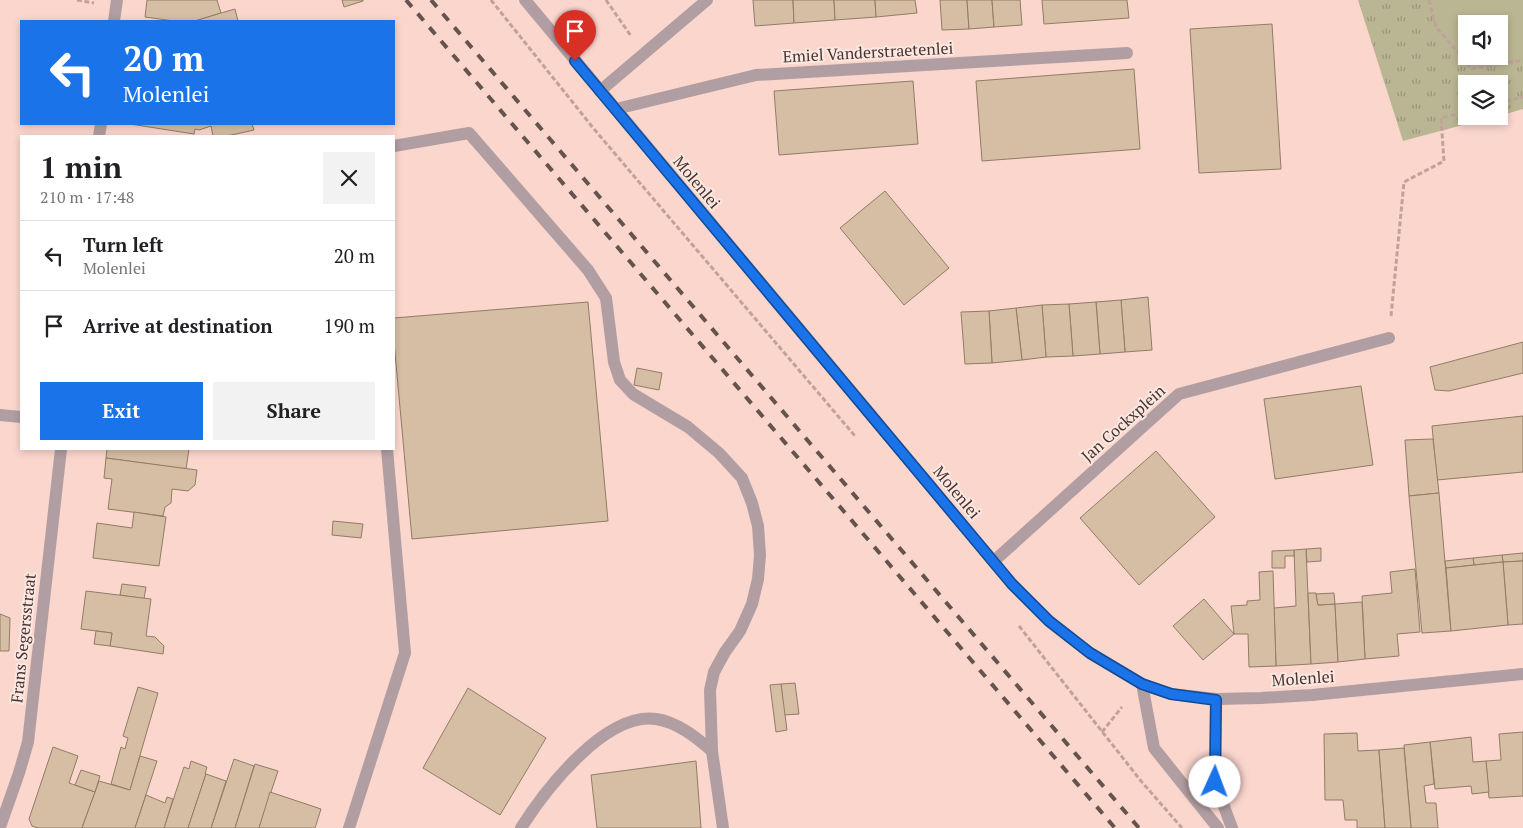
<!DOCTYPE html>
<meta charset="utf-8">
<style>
:root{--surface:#fff;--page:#f2f2f2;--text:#202124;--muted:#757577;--line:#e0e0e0;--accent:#1a73e8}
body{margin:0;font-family:"PT Serif",serif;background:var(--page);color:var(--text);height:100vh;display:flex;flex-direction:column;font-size:19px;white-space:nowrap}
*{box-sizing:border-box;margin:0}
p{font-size:16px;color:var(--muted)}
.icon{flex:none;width:28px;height:28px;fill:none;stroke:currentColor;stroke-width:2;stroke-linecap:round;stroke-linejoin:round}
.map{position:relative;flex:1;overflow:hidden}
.drawer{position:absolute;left:20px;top:135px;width:375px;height:315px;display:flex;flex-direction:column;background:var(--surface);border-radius:0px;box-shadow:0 2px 8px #0003}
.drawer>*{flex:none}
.hud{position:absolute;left:20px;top:20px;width:375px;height:105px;border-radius:0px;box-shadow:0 2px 8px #0003;background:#1a73e8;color:#fff;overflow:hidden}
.tools{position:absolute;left:1458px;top:15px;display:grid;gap:10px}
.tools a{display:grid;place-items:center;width:50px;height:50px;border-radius:0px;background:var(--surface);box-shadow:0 2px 8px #0003;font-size:25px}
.pin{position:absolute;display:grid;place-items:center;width:42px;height:42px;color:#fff;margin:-51px -21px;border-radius:50% 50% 50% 0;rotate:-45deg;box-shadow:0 0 5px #0007}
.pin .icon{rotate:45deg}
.me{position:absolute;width:55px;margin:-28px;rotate:2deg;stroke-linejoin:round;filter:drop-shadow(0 0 4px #0008)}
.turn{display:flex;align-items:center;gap:18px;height:105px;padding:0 20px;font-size:22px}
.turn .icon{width:65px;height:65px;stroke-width:2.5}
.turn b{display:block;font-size:35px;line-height:42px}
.round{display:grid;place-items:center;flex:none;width:52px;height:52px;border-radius:0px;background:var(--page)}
.head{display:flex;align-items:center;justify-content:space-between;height:85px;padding:0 20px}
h1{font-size:30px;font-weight:700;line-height:38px}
.cta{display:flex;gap:10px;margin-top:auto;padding:10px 20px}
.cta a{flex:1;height:58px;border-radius:0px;background:var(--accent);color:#fff;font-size:20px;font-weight:700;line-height:58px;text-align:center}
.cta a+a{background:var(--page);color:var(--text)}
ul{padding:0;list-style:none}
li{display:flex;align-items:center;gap:15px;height:70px;padding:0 20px;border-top:1px solid var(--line)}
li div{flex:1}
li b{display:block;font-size:19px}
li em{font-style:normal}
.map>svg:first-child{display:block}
</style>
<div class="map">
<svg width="1523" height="828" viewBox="0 0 1523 828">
<defs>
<pattern id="grass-tufts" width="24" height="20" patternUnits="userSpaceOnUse" patternTransform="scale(1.25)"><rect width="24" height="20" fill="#bab693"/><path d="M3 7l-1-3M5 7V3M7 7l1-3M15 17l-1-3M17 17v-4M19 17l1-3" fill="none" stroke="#999579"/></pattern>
</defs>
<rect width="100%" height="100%" fill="#fbd6cd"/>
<!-- grass -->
<path fill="url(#grass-tufts)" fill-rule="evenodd" d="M1358 0H1523V109L1499 116V84H1466V116H1496L1403 141ZM1466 24H1499V56H1466Z"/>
<!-- pitch -->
<path fill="#bab693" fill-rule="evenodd" d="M1429 0H1523V60L1472 69 1436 27ZM1466 24H1499V56H1466Z"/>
<!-- building -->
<g fill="#d6bea5" stroke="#927c65">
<polygon points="147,0 217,0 221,13 195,21 174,21 145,17"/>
<polygon points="342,0 363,0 363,1 344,7"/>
<polygon points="753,0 793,0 794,23 755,26"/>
<polygon points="793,0 834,0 835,20 794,23"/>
<polygon points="834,0 875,0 876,17 835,20"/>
<polygon points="875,0 915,0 917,13 876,17"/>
<polygon points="940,0 967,0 969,29 942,30"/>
<polygon points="967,0 992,0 994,27 969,29"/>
<polygon points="992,0 1020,0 1022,25 994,27"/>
<polygon points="1042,0 1127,0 1129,18 1044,24"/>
<polygon points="235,9 238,21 195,21 221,13"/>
<polygon points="1272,24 1281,169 1199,173 1190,29"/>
<polygon points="1134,69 1140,149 982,161 976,81"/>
<polygon points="913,81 918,144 779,155 774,91"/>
<polygon points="130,124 252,124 254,130 227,136 213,136 211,126 199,130 195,129 194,134"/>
<polygon points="885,191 949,268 904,305 840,228"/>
<polygon points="1148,297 1152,350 1125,352 1121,300"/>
<polygon points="1121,300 1125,352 1100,354 1096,302"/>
<polygon points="588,302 608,521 412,539 394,342 394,318"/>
<polygon points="1096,302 1100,354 1073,356 1069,304"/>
<polygon points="1069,304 1073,356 1046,357 1042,305"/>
<polygon points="1042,305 1046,357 1022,360 1016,308"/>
<polygon points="1016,308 1022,360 992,363 989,311"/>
<polygon points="989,311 992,363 965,364 961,312"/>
<polygon points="1523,342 1523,373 1449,391 1435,390 1430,367"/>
<polygon points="637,368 662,373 659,390 634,385"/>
<polygon points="1361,386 1373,465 1275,479 1264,399"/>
<polygon points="1523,416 1523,472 1437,480 1432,426"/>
<polygon points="1433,439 1439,493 1409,496 1405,440"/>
<polygon points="107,449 189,449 186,469 106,458"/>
<polygon points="1156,451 1215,517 1139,585 1080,518"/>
<polygon points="106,458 197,470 195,485 188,491 172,489 171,503 165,507 163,516 108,509 112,479 104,478"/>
<polygon points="1439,493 1451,631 1422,633 1409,496"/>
<polygon points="134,512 166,517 159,566 93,558 97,523 132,528"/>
<polygon points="333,521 363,524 361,538 332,535"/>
<polygon points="1321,548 1321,561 1307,562 1306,549"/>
<polygon points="1306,549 1311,664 1276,666 1274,608 1296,606 1294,550"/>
<polygon points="1294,550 1294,556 1285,556 1285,568 1272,568 1272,551"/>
<polygon points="1523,553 1523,561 1503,562 1502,555"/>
<polygon points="1502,555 1503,562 1474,565 1473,558"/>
<polygon points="1473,558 1474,565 1446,568 1445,561"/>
<polygon points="1523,561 1523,624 1508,625 1503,562"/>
<polygon points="1503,562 1508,625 1451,631 1446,568"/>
<polygon points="1415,569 1420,632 1397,634 1399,656 1365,659 1362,596 1392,593 1390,572"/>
<polygon points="1273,571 1276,666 1249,667 1248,634 1234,634 1231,606 1247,605 1247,601 1260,600 1259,572"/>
<polygon points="122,584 146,587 144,599 120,595"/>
<polygon points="86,591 151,599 146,636 155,637 164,646 163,654 110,646 112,633 81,629"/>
<polygon points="1308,593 1316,593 1318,605 1335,604 1338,662 1311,664"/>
<polygon points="1334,593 1335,604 1318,605 1316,594"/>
<polygon points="1204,599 1234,634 1203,660 1173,626"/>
<polygon points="1362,602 1365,659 1338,662 1335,604"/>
<polygon points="0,614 10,618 9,651 0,651"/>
<polygon points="96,631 112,633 110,646 94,644"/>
<polygon points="795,683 799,714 784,715 781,684"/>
<polygon points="781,684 787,730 776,732 770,685"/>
<polygon points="138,687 158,693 130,790 111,784 121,747 125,749 128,738 123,736"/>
<polygon points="468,688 546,738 500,815 423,768"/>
<polygon points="1523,732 1523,796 1489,798 1486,761 1501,760 1499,734"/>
<polygon points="1357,733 1358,751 1379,750 1385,828 1357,828 1357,820 1345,820 1343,800 1325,800 1324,734"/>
<polygon points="1471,737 1473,762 1486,761 1489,792 1472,794 1471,786 1435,789 1430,742"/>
<polygon points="1430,742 1434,784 1424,786 1426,803 1436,803 1438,828 1411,828 1404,745"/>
<polygon points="53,747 78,756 69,783 95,792 82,828 38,828 32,826 29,819"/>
<polygon points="1404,748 1411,828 1385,828 1379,750"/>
<polygon points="140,756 157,761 135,828 82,828 99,781 130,790"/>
<polygon points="234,759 254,766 235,828 211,828"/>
<polygon points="191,761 207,767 205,774 206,774 188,828 164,828 184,767 189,769"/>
<polygon points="696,761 701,828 597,828 591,775"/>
<polygon points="255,764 278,771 259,828 235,828"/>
<polygon points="81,770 100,776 95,792 75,785"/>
<polygon points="206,774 226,781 211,828 188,828"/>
<polygon points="270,792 321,809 315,828 259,828"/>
<polygon points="146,795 165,803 167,797 173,799 164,828 135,828"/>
</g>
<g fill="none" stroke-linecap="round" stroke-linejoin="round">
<!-- path -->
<g stroke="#c0a29b" stroke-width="3" stroke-dasharray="5 2.5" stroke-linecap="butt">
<polyline points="77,0 94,3"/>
<polyline points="491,0 594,129 855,436"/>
<polyline points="606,0 631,36"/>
<polyline points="1429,0 1436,27 1472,69 1523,60"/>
<polyline points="1499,103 1523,97"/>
<polyline points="1391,316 1404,182 1444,161 1441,118 1466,112"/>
<polyline points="1019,626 1141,781 1182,828"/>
<polyline points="1102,732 1122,707"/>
</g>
<!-- lane -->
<g stroke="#b19ea2" stroke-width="12">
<polyline points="600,91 707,0"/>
<polyline points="394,146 469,133 588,270 606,298 614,362 620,380 633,394 688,427 719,453 742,478 752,503 758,526 760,555 758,579 752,604 740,631 725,652 714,672 710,690 712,751 723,828"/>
<polyline points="349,828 405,653 387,449"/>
<path d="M521 828C545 790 605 712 656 719 677 722 696 737 712 751"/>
</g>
<!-- street -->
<g stroke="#b19ea2" stroke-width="12">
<polyline points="525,0 1012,584 1049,621 1090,653 1142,684 1171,694 1216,699 1261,698 1312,695 1523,674"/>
<polyline points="114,21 117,0"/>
<polyline points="616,109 756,75 1127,53"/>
<polyline points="99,136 101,124"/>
<polyline points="0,415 21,417"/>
<polyline points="994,561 1179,394 1389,338"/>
<polyline points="1142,684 1154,748 1218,828"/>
<polyline points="1216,699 1215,782 1232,828"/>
<polyline points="0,827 19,773 28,742 61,449"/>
</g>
<!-- rail -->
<g stroke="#65534e" stroke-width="4" stroke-dasharray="9 9" stroke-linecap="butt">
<polyline points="406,0 1115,828"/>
<polyline points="431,0 1139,828"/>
</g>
</g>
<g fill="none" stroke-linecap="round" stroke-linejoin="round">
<defs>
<polyline id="route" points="575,61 1012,584 1049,621 1090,653 1142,684 1171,694 1216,700 1215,782"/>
</defs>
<!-- route casing -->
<use href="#route" stroke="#114b97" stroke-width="12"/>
<!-- route -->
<use href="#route" stroke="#1a73e8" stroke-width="9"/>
</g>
<g text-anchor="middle" stroke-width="4" stroke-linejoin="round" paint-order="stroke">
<!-- street labels -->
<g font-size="16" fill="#433531" stroke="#fee7e1">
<text transform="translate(868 52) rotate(-3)" y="6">Emiel Vanderstraetenlei</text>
<text transform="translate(697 182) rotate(50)" y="6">Molenlei</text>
<text transform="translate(1123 423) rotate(-42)" y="6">Jan Cockxplein</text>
<text transform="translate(957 492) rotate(50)" y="6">Molenlei</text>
<text transform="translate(23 638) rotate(-84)" y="6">Frans Segersstraat</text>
<text transform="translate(1303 678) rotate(-4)" y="6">Molenlei</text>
</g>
</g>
</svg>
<div class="tools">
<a><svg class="icon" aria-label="sound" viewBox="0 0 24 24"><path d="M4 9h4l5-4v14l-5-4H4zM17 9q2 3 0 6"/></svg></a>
<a><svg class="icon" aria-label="layers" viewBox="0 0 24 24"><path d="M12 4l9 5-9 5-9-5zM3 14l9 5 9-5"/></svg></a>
</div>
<div class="pin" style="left:575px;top:61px;background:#d93025"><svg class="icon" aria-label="arrive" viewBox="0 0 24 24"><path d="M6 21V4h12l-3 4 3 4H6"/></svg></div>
<svg class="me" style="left:1215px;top:782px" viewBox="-20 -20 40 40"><circle r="19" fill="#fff"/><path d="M0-13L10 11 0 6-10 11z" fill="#1a73e8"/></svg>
<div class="hud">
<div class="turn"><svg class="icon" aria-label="left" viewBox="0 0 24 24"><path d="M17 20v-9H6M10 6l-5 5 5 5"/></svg><div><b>20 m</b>Molenlei</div></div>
</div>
<section class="drawer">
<div class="head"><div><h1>1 min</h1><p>210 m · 17:48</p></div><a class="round"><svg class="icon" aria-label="close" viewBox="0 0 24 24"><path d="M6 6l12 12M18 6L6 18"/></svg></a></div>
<ul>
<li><svg class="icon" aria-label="left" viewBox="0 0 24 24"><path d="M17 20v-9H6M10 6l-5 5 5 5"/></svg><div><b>Turn left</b><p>Molenlei</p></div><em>20 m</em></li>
<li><svg class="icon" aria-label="arrive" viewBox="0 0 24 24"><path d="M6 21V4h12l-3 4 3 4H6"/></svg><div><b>Arrive at destination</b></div><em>190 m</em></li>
</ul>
<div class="cta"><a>Exit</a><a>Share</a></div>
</section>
</div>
